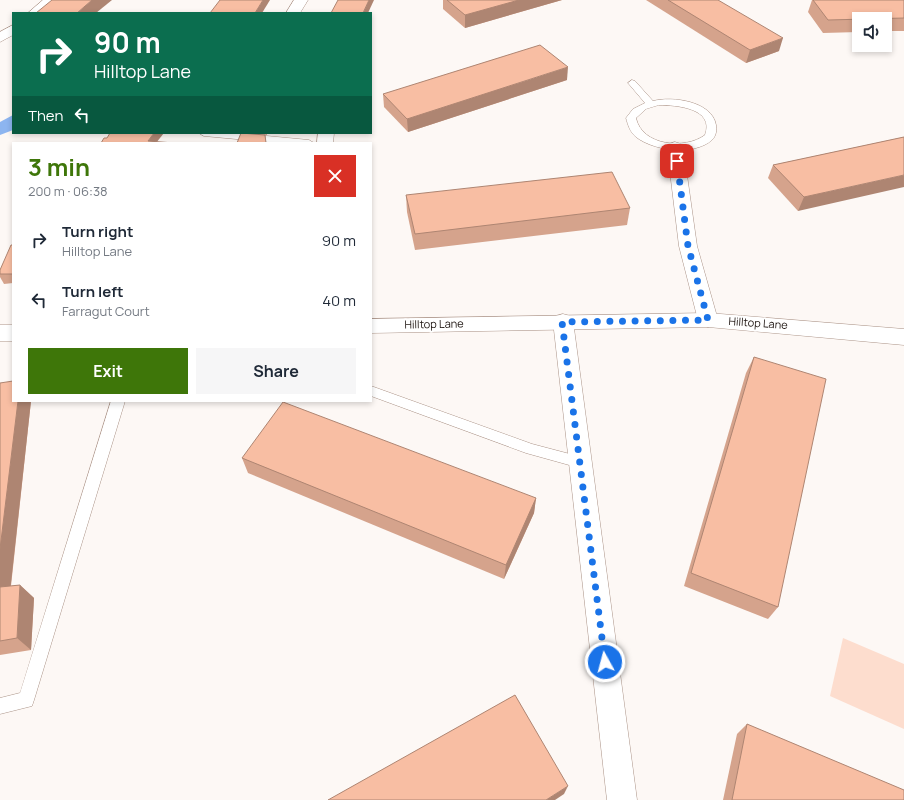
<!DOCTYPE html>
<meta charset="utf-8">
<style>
:root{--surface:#fff;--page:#f6f6f7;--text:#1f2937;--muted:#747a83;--accent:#3e7609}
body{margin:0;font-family:Manrope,sans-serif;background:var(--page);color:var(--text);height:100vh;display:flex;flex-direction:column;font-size:15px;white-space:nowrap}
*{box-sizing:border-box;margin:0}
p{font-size:13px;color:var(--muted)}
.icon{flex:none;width:22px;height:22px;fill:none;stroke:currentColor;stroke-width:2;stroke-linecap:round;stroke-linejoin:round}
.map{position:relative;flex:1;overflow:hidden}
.drawer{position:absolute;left:12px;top:142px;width:360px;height:260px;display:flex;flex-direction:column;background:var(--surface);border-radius:0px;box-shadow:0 2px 6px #0003}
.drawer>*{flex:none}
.top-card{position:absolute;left:12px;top:12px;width:360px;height:122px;border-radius:0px;box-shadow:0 2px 6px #0003;background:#0b6e4f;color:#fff;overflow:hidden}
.buttons{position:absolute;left:852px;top:12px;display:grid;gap:8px}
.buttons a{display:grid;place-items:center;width:40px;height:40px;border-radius:0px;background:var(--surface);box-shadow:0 2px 6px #0003;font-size:20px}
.pin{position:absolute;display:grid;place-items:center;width:34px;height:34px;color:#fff;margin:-17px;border-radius:8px;box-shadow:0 2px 6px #0006}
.me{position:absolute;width:44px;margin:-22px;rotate:353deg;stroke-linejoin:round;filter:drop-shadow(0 0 3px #0008)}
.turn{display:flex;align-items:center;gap:14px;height:84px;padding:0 16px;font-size:18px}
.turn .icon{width:52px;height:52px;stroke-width:2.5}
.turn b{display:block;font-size:28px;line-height:34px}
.then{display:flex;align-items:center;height:38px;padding:0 16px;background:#0003;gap:8px;font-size:15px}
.round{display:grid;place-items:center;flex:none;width:42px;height:42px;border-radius:0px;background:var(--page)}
.head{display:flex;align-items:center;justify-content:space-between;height:68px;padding:0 16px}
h1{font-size:24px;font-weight:700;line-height:30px;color:var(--accent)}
.action{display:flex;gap:8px;margin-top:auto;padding:8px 16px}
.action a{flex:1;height:46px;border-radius:0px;background:var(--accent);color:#fff;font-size:16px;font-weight:700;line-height:46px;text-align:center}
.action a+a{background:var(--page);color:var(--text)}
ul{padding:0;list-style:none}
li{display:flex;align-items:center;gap:12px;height:60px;padding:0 16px}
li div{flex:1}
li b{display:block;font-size:15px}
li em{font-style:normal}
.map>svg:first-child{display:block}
</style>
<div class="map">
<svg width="904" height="800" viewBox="0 0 904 800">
<rect width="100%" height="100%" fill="#fdf8f5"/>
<!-- green -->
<polygon fill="#fdddce" points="843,638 904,664 904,729 830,696"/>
<!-- water -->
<polygon fill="#8db5f0" points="13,115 13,130 0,135 0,122"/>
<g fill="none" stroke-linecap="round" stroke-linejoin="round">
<defs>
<g id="lane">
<path d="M632 80 635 81 653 101C672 96 712 101 716 125 717 130 716 136 712 140 694 156 654 151 636 137 630 132 628 125 626 118L633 109 645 103 628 83ZM659 105C676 105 715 108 705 135 685 150 642 146 636 118L646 109Z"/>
<polygon points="199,133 234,133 309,140 314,143 279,143 204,136"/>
<polygon points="371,386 532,444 585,458 587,462 585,466 580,468 526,453 371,396"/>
<polygon points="111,401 125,401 34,700 32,706 0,714 0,698 20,693"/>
</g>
<g id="street">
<polygon points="43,0 58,0 43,13 28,13"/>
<polygon points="294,0 308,0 300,13 286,13"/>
<polygon points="13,25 13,35 0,42 0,32"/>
<polygon points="318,133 334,133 333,143 317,143"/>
<polygon points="675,142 681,144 683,147 697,246 718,320 715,325 708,327 701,325 698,320 679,246 667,147 669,144"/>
<polygon points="563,314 570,316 573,321 637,800 607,800 553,321 556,316"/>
</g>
<g id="secondary">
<polygon points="708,313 904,329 904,345 708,327 371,333 371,319"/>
<rect x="0" y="325" width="13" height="16"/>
</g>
</defs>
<!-- lane casing -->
<use href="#lane" stroke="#ab9387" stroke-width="1"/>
<!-- street casing -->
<use href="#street" stroke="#ab9387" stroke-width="1"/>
<!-- secondary casing -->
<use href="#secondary" stroke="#ab9387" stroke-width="1"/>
<!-- lane -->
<use href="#lane" fill="#fff" fill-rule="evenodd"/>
<!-- street -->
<use href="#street" fill="#fff" fill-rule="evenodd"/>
<!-- secondary -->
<use href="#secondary" fill="#fff" fill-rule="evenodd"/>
</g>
<!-- wall -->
<g fill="#d5a38c">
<polygon points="443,0 562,0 465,28 443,9"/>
<polygon points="646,0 718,0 779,51 746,63"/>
<polygon points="812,0 904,0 904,31 885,31 885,19 859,19 859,32 823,33 808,12"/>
<polygon points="567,80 408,132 384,107 383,94"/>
<polygon points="250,133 267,133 267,135"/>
<polygon points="904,137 798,211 768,178 773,165"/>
<polygon points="406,195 630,208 627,225 415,250 407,212"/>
<polygon points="13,245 13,283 4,284 0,277 0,270"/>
<polygon points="754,357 778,607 768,619 684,586 746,373"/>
<polygon points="0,383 13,401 31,401 11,586 20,585 34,598 31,650 0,655"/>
<polygon points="242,458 536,498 534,513 504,579 248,473"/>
<polygon points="747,724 904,800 723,800 737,734"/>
</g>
<!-- shaded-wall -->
<g fill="#ae8572">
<polygon points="92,0 112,0 96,13 77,13"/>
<polygon points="263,0 270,0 262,13 255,13"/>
<polygon points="369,0 374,0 368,13 363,13"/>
<polygon points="519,0 562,0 465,28 465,15"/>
<polygon points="783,38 779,51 746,63 750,50"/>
<polygon points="568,67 567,80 408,132 407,119"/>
<polygon points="154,133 164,133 156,143 148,141"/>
<polygon points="904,175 904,187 798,211 804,197"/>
<polygon points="18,401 31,401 9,601 0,592 0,549"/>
<polygon points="536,498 534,513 504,579 506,565"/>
<polygon points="20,585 34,598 31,650 17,638"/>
<polygon points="568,786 564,794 555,800 546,800"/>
</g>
<!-- building -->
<g fill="#f8bea3" stroke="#ae8572">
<polygon points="52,0 92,0 77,13 36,13"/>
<polygon points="220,0 263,0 255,13 210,13"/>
<polygon points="338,0 369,0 363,13 331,13"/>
<polygon points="447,0 519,0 465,15"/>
<polygon points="668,0 718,0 783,38 750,50"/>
<polygon points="813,0 904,0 904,18 828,20"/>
<polygon points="540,45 568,67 407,119 383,94"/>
<polygon points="110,133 154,133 148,141 174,143 101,143 104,138 107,138"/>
<polygon points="241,133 265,135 266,143 237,143"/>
<polygon points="904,137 904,175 804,197 773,165"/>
<polygon points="612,172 630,208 415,234 406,195"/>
<polygon points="11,245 13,245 13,274 0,274 0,270"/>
<polygon points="754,357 826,379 778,607 691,573"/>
<polygon points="13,381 13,401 18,401 0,549 0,383"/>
<polygon points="283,402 536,498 506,565 242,458"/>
<polygon points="20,585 17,638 0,641 0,587"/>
<polygon points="515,695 568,786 546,800 328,800"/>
<polygon points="747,724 904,790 904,800 732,800"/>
</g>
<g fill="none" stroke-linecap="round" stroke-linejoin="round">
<!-- route -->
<polyline stroke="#1a73e8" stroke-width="7" stroke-dasharray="0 12.6" points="605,662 562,322 708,320 688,246 677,161"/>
</g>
<g text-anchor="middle" stroke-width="4" stroke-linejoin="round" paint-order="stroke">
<!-- street labels -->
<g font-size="11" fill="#1e1511" stroke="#fff">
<text transform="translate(758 323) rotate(4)" y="4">Hilltop Lane</text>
<text transform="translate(434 324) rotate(-1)" y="4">Hilltop Lane</text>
</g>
</g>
</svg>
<div class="buttons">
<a><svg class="icon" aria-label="sound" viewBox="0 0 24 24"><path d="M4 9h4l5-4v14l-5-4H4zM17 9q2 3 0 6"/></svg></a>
</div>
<div class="pin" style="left:677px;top:161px;background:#d93025"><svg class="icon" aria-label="arrive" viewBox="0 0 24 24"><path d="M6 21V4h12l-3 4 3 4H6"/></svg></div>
<svg class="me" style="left:605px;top:662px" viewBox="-20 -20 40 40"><circle r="17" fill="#1a73e8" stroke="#fff" stroke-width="3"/><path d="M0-11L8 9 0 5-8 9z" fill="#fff"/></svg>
<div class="top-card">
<div class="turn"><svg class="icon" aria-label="right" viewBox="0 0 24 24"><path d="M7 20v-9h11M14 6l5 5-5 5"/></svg><div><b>90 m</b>Hilltop Lane</div></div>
<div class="then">Then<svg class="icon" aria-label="left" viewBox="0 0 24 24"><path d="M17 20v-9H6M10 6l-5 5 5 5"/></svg></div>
</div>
<section class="drawer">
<div class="head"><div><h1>3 min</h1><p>200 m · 06:38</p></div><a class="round" style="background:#d93025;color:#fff"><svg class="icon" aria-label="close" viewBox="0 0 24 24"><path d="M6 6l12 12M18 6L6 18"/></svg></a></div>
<ul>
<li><svg class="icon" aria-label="right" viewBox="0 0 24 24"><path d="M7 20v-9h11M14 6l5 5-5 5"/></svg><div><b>Turn right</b><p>Hilltop Lane</p></div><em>90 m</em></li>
<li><svg class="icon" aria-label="left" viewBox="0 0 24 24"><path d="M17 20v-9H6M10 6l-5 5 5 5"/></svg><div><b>Turn left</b><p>Farragut Court</p></div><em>40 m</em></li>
</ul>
<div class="action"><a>Exit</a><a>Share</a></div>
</section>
</div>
